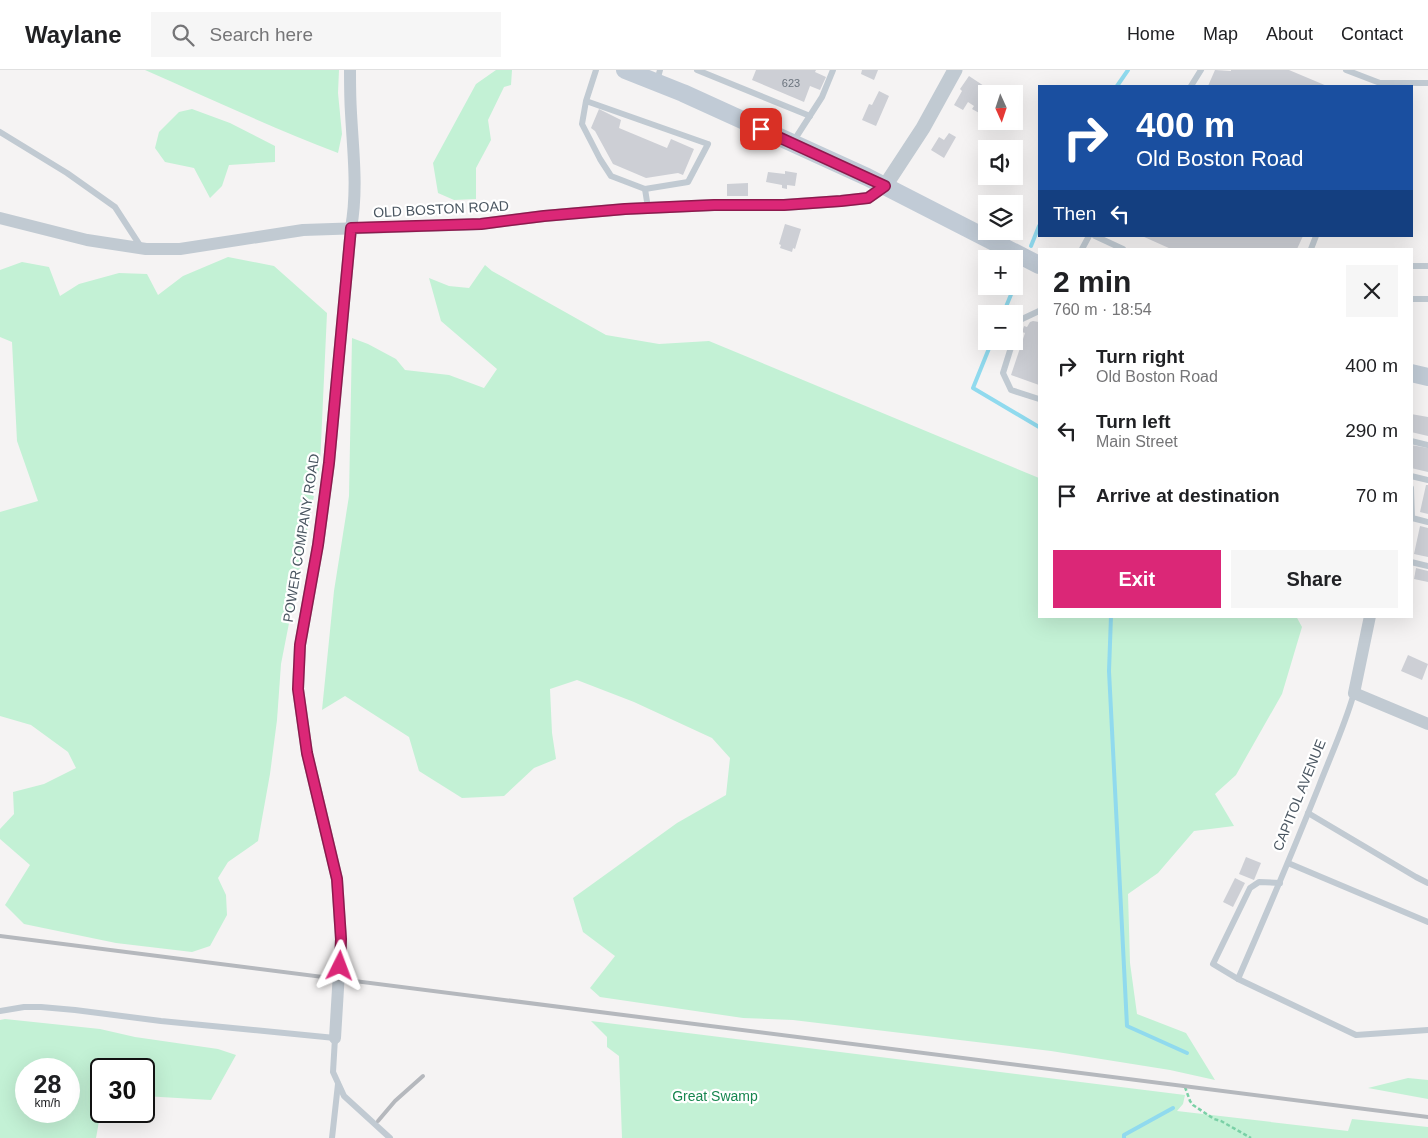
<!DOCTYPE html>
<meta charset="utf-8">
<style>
:root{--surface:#fff;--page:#f6f6f6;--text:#202124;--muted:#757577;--line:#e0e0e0;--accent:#db2777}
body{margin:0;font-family:Helvetica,sans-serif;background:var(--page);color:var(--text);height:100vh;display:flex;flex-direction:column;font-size:19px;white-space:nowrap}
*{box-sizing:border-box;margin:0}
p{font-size:16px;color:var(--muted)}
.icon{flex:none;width:28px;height:28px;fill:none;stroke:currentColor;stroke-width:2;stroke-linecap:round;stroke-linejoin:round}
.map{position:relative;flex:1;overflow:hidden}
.panel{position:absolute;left:1038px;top:178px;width:375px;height:370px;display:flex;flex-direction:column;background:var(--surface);border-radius:0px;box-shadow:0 5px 20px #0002}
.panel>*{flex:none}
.top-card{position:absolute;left:1038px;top:15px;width:375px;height:152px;border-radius:0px;box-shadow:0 5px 20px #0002;background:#1a4fa0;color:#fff;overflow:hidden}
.needle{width:32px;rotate:177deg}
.controls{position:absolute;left:978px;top:15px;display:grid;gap:10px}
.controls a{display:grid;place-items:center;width:45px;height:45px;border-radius:0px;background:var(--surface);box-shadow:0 5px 20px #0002;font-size:25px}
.speed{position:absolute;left:15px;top:988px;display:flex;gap:10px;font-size:25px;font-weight:700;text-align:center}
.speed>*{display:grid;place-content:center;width:65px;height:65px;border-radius:50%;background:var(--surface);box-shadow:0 5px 20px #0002;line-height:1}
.speed small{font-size:12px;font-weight:400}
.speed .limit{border:2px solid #111;border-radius:8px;background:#fff;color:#111}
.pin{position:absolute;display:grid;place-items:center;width:42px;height:42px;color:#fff;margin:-21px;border-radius:10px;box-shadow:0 2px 8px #0006}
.me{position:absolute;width:55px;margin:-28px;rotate:3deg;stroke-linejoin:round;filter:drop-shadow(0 0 4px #0008)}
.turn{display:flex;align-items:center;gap:18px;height:105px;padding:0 15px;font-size:22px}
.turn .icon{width:65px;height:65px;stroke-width:2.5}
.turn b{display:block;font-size:35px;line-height:42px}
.then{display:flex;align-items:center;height:48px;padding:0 15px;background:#0003;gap:10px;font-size:19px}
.round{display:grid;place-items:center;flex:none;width:52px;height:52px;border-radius:0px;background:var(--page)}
.overview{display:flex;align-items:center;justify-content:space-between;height:85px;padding:0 15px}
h1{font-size:30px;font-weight:600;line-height:38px}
.action{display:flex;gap:10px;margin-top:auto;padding:10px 15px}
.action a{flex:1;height:58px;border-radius:0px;background:var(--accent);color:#fff;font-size:20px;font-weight:600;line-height:58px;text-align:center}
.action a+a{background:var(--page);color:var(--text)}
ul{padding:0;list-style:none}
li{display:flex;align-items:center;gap:15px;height:65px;padding:0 15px}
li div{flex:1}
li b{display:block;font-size:19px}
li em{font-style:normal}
header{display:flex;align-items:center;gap:30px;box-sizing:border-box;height:70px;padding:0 25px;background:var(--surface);border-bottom:1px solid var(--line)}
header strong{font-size:24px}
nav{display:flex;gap:28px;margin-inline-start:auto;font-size:18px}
.search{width:350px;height:45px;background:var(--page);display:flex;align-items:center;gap:12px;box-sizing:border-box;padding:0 18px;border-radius:0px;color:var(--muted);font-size:19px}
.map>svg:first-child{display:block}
</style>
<header>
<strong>Waylane</strong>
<div class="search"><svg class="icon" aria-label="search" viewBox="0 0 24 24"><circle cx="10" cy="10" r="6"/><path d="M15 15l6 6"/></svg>Search here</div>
<nav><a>Home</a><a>Map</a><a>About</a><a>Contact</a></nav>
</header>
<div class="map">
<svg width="1428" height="1068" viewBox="0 0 1428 1068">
<rect width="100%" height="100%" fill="#f5f3f3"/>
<!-- green -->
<g fill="#c3f1d5" fill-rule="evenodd">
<path d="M145 0H339L338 23 342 64 338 83C272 58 209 28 145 0Z"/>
<polygon points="496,0 512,0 511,15 504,17 488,50 491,70 476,98 476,129 454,130 438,123 433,93 476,14"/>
<polygon points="192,39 230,53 275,76 275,92 229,95 222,116 210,128 194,98 165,92 155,78 159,62 179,42"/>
<polygon points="228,187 274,196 327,243 320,395 281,594 277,650 270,704 258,771 228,792 218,808 226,825 227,845 210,876 192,882 116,873 24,854 5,835 30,795 0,769 0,759 14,744 13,722 44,714 76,698 68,682 31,655 0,646 0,442 38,431 17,371 12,272 0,267 0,200 22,192 49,197 60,226 79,214 119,203 147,204 158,225 183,206"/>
<polygon points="485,195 492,201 606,265 659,274 709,271 1039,408 1039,546 1296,546 1302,557 1282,624 1236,705 1215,724 1234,756 1194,761 1158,803 1128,824 1130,893 1137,944 1186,963 1215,1010 1170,1000 1051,981 793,950 743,948 600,927 590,918 615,886 583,862 573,828 677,753 726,725 730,688 712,668 634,632 577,610 550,619 552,663 556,689 534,698 504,726 462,728 419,701 409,667 345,626 322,640 334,521 349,426 352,268 368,274 396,289 405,300 449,305 484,318 497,299 441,251 429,208 449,216 469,218"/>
<path d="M5 949 100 959 135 967 218 979 236 985 211 1030 144 1026V999H101V1040L96 1068H0V950ZM26 999H69V1041H26Z"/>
<polygon points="591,951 1185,1025 1183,1034 1177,1041 1348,1061 1352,1049 1428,1057 1428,1068 622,1068 619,986 607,977 607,967"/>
<polygon points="1408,1008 1428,1010 1428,1029 1368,1018"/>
</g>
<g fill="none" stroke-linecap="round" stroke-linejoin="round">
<!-- stream -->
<g stroke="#90daee" stroke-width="4">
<polyline points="1117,16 1128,0"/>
<polyline points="1031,176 1039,156"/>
<polyline points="1003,244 1017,210"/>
<polyline points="992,271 973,318 1039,357"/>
<polyline points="1111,546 1109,601 1127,956 1187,983"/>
<polyline points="1124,1068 1124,1065 1173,1038"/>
</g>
</g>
<!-- building -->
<g fill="#cdcfd5">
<polygon points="756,0 816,0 815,2 826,7 820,20 810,16 804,32 752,10"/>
<polygon points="862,0 878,0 874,10 861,4"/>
<polygon points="1215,0 1231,1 1231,0 1289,0 1327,16 1208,16"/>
<polygon points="969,6 993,22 992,24 986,24 986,34 981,44 972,39 974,36 968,32 963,40 954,35 962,21 960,19"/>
<polygon points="879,21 889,26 876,56 862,50 869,34 872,35"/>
<polygon points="599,39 621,50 619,58 667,78 671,69 694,79 683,105 678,103 646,108 613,94 595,61 591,58"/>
<polygon points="949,63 956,67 944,88 931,80 939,67 944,70"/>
<polygon points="785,101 797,103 795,116 787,115 787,119 782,118 782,115 766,112 768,102 785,104"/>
<polygon points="748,113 748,126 727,126 727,114"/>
<polygon points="785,154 801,159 795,179 793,178 792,182 780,178 781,175 779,174"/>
<polygon points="1142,166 1303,166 1297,179 1171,179"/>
<polygon points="1033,251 1039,252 1039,315 1011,305 1025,263 1022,262 1024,256 1027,257 1030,252"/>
<polygon points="1411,344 1428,347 1428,366 1411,362"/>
<polygon points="1411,375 1428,378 1428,402 1411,398"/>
<polygon points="1426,415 1428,415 1428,444 1420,442"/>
<polygon points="1420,456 1428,458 1428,487 1414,484"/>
<polygon points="1416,498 1428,501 1428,512 1414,509"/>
<polygon points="1408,585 1428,594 1422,610 1401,601"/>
<polygon points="1246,787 1261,793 1254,810 1239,804"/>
<polygon points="1235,808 1245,813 1233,837 1223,832"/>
</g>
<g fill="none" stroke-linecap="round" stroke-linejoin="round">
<!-- path -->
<polyline stroke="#7ad0a6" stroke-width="2.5" stroke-dasharray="4 2.5" stroke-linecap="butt" points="1185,1017 1190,1031 1193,1035 1214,1049 1221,1051 1251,1068"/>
<!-- service -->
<g stroke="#c1cad2" stroke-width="6">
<polyline points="697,0 810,46"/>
<polyline points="1346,0 1380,13 1428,13"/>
<polyline points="657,11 660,0"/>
<polyline points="1191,16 1201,0"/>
<polyline points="586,31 582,54 600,89 611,106 645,119 688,112 708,74 586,31 596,0"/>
<polyline points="0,62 67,103 115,137 141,177"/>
<polyline points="793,72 822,27 833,0"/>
<polyline points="645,119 648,138"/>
<polyline points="1095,166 1123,179"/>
<polyline points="1082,179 1089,166"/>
<polyline points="1311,179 1316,166"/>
<polyline points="1411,196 1428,196"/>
<polyline points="1411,229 1428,229"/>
<polyline points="1014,269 1020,250 1039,241"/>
<polyline points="1013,271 1003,303 1011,320 1039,329"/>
<polyline points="1411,371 1428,375"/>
<polyline points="1411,406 1428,410"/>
<polyline points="1411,418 1412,448 1428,452"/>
<polyline points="1411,492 1428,496"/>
<polyline points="1308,743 1416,807 1428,813"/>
<polyline points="1288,793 1428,852"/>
<polyline points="1280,813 1259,812 1250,818 1213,894 1238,909 1356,965 1428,960"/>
<path d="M1238 909C1266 845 1293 781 1319 716 1331 685 1345 655 1354 623"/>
<polyline points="0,941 24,937 41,937 75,940 161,951 335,968 333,1002 344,1026 390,1068"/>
<polyline points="332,1068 338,1014"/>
</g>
<!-- minor -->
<g stroke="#c1cad2" stroke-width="12">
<polyline points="0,148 87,170 146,179 180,179 303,160 481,154 544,146 625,139 714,135 784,135 841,131 868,128 885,116"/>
<polyline points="1370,546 1354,623 1428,654"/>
<path d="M335 968 341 869 337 809 307 683 298 619 300 575 318 475 329 393 351 158C358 120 353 81 351 43 350 28 350 14 350 0"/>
</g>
<!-- tertiary -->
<polyline stroke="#c1cad2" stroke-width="15" points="885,116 923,58 955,0"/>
<!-- secondary -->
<g stroke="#c1cbd6" stroke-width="18">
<polyline points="625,0 683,23 867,107 1039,195"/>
<polyline points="1411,303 1428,307"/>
</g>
<!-- rail -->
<g stroke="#b5b8bd" stroke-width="4">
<polyline points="0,866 1428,1047"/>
<polyline points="378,1051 395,1031 423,1006"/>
</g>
</g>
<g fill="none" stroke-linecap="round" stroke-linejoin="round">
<defs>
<polyline id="route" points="340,896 341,869 337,809 307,683 298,619 300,575 318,475 329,393 351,158 481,154 544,146 625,139 714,135 784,135 841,131 868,128 885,116 761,59"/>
</defs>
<!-- route casing -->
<use href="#route" stroke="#8e194d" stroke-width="12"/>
<!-- route -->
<use href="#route" stroke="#db2777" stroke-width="9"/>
</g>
<g text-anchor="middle" stroke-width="4.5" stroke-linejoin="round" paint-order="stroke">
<!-- number labels -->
<g font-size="11" fill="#6b747e">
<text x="791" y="17">623</text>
</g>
<!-- street labels -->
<g font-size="14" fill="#4a5661" stroke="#fff">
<text transform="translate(441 139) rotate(-3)" y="5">OLD BOSTON ROAD</text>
<text transform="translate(301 468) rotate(-81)" y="5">POWER COMPANY ROAD</text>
<text transform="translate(1299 725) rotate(-68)" y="5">CAPITOL AVENUE</text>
</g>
<!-- park labels -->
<g font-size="14" fill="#17864f" stroke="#fff">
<text x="715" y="1031">Great Swamp</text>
</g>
</g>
</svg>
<div class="controls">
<a><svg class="needle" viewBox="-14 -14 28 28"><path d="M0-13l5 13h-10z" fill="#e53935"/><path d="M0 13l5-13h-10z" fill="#757577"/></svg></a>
<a><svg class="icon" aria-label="sound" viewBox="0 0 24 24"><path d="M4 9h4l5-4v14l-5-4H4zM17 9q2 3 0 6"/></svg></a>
<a><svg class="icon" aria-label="layers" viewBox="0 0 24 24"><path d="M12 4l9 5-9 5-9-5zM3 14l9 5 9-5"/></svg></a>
<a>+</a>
<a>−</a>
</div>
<div class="speed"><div>28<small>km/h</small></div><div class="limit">30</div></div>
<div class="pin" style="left:761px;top:59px;background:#d93025"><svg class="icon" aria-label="arrive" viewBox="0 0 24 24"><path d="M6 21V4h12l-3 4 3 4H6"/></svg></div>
<svg class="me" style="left:340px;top:896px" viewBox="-20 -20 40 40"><path d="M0-17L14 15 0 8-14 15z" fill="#db2777" stroke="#fff" stroke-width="4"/></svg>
<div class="top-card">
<div class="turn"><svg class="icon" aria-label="right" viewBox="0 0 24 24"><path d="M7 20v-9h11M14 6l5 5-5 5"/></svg><div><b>400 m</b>Old Boston Road</div></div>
<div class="then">Then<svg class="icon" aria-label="left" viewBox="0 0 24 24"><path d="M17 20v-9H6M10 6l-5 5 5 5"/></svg></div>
</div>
<section class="panel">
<div class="overview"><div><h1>2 min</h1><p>760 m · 18:54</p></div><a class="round"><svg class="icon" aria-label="close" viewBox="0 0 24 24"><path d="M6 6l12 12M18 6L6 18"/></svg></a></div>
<ul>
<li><svg class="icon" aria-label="right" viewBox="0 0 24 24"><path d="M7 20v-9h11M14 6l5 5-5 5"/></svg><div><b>Turn right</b><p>Old Boston Road</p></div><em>400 m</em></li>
<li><svg class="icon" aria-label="left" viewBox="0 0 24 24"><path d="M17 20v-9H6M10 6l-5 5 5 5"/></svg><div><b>Turn left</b><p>Main Street</p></div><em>290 m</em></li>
<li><svg class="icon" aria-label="arrive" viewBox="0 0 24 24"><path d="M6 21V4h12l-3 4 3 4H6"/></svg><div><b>Arrive at destination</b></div><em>70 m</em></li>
</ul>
<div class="action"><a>Exit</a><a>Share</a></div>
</section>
</div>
